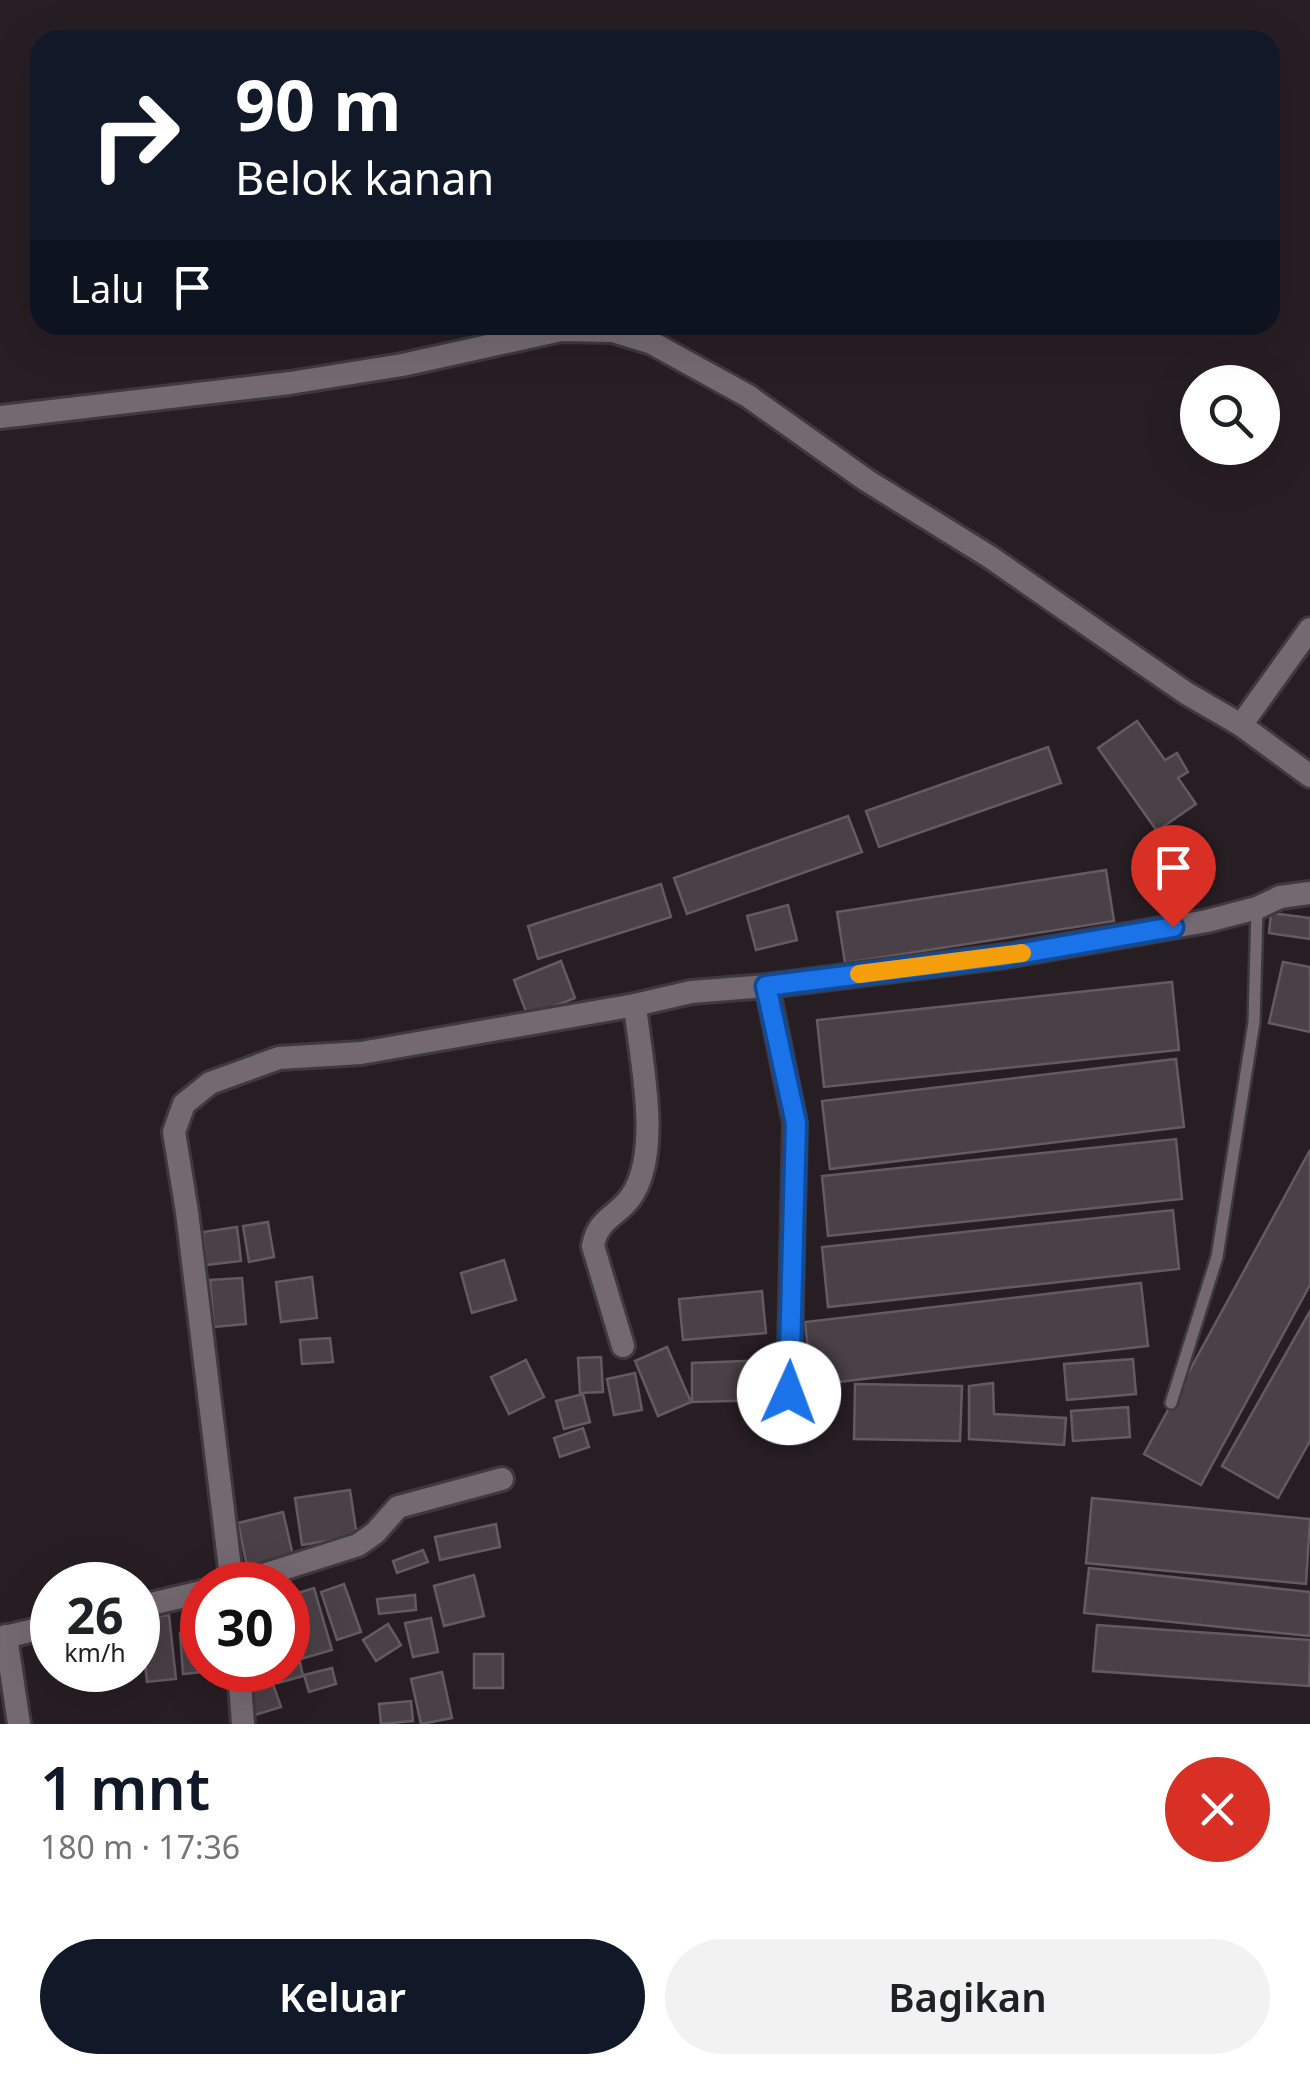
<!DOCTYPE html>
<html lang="id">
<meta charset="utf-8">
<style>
:root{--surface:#fff;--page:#f2f2f2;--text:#202124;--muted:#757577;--accent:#111827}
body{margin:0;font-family:"Noto Sans",sans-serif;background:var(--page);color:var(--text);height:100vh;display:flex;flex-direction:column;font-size:38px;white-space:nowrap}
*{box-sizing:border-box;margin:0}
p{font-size:32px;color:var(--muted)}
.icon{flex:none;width:55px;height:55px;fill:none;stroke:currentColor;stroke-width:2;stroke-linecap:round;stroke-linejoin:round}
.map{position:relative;height:1724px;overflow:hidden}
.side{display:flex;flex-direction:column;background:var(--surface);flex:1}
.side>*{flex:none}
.banner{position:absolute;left:30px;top:30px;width:1250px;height:305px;border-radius:30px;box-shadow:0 10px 40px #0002;background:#111827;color:#fff;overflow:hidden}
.tools{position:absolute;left:1180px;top:365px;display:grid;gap:20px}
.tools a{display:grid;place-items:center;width:100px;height:100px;border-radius:50%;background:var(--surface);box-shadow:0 10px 40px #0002;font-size:50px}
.speed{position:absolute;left:30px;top:1562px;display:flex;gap:20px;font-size:50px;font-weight:700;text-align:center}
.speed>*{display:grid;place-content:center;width:130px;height:130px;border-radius:50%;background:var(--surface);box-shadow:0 10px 40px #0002;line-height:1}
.speed small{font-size:25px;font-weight:400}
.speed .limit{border:15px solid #d22;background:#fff;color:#111}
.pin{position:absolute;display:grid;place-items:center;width:85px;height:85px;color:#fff;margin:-102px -42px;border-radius:50% 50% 50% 0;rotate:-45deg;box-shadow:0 0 10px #0007}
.pin .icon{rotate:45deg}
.me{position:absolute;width:110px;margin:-55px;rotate:2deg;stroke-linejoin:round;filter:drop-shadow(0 0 8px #0008)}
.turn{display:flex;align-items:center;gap:35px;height:210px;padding:0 40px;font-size:45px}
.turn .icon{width:130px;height:130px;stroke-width:2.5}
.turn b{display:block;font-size:70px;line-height:85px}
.then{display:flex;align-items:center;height:95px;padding:0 40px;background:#0003;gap:20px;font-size:38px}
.round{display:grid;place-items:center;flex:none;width:105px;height:105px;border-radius:52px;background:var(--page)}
.head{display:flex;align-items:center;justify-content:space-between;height:170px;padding:0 40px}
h1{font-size:60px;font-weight:600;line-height:75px;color:var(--accent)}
.primary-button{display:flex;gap:20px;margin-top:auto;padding:20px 40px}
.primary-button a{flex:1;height:115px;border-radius:60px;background:var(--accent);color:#fff;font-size:40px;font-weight:600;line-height:115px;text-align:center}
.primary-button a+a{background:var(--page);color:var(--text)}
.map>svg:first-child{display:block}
</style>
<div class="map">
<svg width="1310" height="1724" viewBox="0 0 1310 1724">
<rect width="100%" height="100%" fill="#271e24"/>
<!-- building -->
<g fill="#4a4047" stroke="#645a61" stroke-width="2.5">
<polygon points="1137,721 1165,760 1177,753 1188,772 1178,778 1196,804 1157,831 1098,748"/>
<polygon points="1048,747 1061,783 879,847 866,811"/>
<polygon points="848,816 862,852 687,914 674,878"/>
<polygon points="1106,870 1114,921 845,963 837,912"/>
<polygon points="661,884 671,917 538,959 528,926"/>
<polygon points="788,905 797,940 756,950 747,916"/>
<polygon points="1271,913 1310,918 1310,939 1269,933"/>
<polygon points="561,961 575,998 528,1017 514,980"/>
<polygon points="1283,962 1310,967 1310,1032 1269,1023"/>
<polygon points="1172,982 1179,1050 824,1087 817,1020"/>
<polygon points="1176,1059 1184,1127 830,1169 822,1101"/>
<polygon points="1176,1139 1182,1199 828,1236 822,1176"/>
<polygon points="1310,1150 1310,1285 1201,1485 1144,1454"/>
<polygon points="1173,1210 1179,1269 828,1307 822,1247"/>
<polygon points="268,1222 274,1257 249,1262 243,1226"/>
<polygon points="237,1227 241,1261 206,1265 203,1232"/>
<polygon points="504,1260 516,1300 472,1313 461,1273"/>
<polygon points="312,1277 317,1318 281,1322 276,1282"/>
<polygon points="242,1278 246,1324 214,1327 210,1280"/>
<polygon points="1141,1283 1148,1346 812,1385 805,1322"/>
<polygon points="762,1291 766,1333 683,1340 679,1299"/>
<polygon points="1310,1311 1310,1441 1278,1498 1222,1466"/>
<polygon points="330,1338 333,1362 302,1364 300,1340"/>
<polygon points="667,1347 691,1402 658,1416 635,1361"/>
<polygon points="601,1357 603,1392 580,1393 578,1358"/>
<polygon points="1133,1359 1136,1394 1067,1400 1064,1364"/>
<polygon points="526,1360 544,1397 509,1414 491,1377"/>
<polygon points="769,1360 770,1400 692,1402 692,1363"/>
<polygon points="635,1373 642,1410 614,1415 607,1379"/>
<polygon points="993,1383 994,1414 1066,1418 1064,1445 969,1439 969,1386"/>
<polygon points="855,1384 962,1386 960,1441 854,1439"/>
<polygon points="583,1394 590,1422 564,1429 556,1401"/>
<polygon points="1128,1407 1130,1437 1073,1441 1071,1411"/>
<polygon points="583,1428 589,1447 560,1457 554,1438"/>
<polygon points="350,1490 357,1536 302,1545 295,1498"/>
<polygon points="1092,1498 1310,1519 1306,1584 1086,1563"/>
<polygon points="283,1512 294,1560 248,1571 238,1523"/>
<polygon points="496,1524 500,1547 440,1560 435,1537"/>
<polygon points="423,1550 428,1562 397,1573 393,1561"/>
<polygon points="1089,1568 1310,1592 1310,1636 1084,1613"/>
<polygon points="474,1575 484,1616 444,1626 434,1586"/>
<polygon points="344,1584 361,1632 337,1640 321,1592"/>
<polygon points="314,1588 332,1650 301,1659 288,1610 288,1596"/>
<polygon points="415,1595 416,1610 379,1614 377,1599"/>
<polygon points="169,1615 176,1679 147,1682 140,1618"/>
<polygon points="431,1618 438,1652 413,1657 405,1623"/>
<polygon points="388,1624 401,1645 376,1661 363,1640"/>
<polygon points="1097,1625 1310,1640 1309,1686 1093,1671"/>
<polygon points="202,1631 202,1670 220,1670 183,1674 180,1633"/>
<rect x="474" y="1654" width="29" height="34"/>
<polygon points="300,1662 303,1676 278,1683 274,1670 288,1670 288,1666"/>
<polygon points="332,1668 336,1684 309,1692 304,1675"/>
<polygon points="268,1670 281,1707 255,1715 243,1678"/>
<polygon points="442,1672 452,1718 421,1724 411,1679"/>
<polygon points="411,1701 413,1721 381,1724 379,1704"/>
</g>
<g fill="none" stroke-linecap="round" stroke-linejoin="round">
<defs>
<polyline id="service" points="1171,1403 1217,1257 1254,1022 1257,908"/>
<g id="minor">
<polyline points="0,417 290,383 402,365 561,330 613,331 652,343 748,396 866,480 990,557 1186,693 1241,725 1310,776"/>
<polyline points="1241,725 1310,629"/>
<polyline points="767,986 795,1123 789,1393"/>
<path d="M623 1346 593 1246C598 1216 621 1216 634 1192 661 1145 640 1057 635 1005"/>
<polyline points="232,1585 187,1212 174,1132 184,1104 210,1083 279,1058 361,1053 635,1005 691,992 767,986 1006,956 1207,921 1257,908 1280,897 1310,893"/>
<polyline points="232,1585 358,1545 375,1533 398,1507 502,1479"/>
<polyline points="138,1607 202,1592"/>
<polyline points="6,1636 19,1724"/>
<polyline points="0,1638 52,1626"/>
<polyline points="239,1670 243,1724"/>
</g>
</defs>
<!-- service casing -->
<use href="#service" stroke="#3f393e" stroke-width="16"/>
<!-- minor casing -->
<use href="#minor" stroke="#3f393e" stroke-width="28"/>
<!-- service -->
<use href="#service" stroke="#746971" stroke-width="11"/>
<!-- minor -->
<use href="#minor" stroke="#746971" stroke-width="22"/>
</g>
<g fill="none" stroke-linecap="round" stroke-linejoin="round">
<defs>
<polyline id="route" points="789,1393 796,1123 766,986 1006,956 1173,927"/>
</defs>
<!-- route casing -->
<use href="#route" stroke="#114b97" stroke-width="25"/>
<!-- route -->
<use href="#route" stroke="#1a73e8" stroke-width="18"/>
<!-- slow -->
<polyline stroke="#f59e0b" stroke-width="18" points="859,974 1022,953"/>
</g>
</svg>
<div class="tools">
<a><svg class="icon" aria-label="search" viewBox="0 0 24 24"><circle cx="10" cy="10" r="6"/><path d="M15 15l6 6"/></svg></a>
</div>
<div class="speed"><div>26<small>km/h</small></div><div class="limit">30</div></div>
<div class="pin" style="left:1173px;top:927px;background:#d93025"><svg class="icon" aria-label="arrive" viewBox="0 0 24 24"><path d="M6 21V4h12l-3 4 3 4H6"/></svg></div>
<svg class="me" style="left:789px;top:1393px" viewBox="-20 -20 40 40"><circle r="19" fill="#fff"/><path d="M0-13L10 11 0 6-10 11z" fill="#1a73e8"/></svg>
<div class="banner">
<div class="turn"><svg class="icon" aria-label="right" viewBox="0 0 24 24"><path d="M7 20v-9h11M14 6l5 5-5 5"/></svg><div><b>90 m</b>Belok kanan</div></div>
<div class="then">Lalu<svg class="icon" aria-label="arrive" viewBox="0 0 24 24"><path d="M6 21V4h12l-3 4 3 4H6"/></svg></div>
</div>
</div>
<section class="side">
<div class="head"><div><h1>1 mnt</h1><p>180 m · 17:36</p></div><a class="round" style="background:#d93025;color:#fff"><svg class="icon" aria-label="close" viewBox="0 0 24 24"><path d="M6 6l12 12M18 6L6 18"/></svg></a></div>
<div class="primary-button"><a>Keluar</a><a>Bagikan</a></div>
</section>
